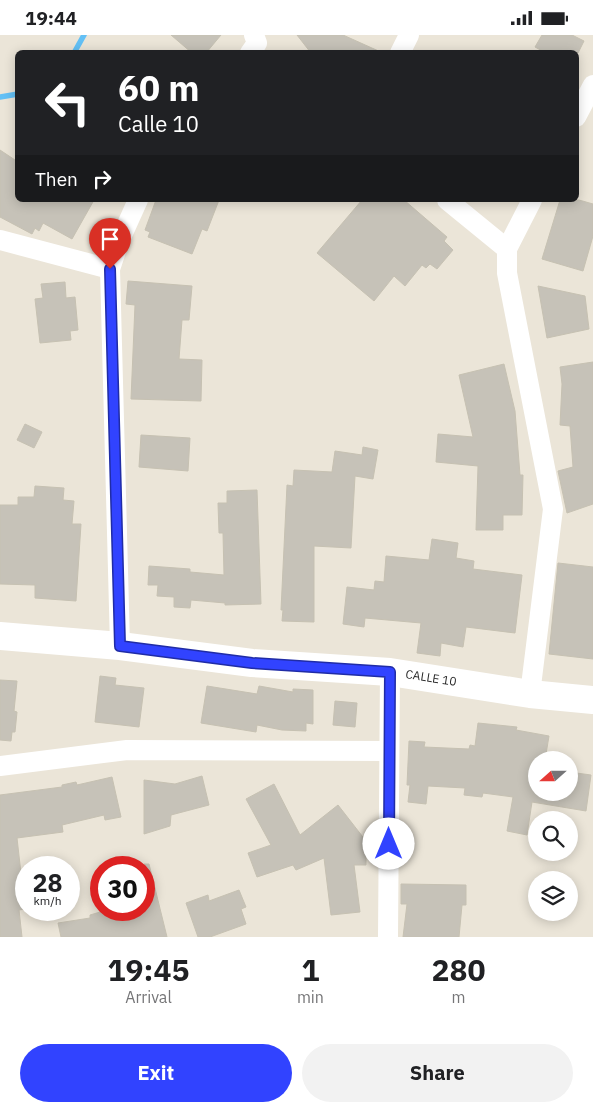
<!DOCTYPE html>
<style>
:root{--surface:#fff;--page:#f2f2f2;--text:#202124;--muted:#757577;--accent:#3143ff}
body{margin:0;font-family:"IBM Plex Sans",sans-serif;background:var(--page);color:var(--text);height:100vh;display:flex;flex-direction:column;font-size:19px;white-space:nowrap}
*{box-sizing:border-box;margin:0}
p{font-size:16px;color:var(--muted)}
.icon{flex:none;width:28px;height:28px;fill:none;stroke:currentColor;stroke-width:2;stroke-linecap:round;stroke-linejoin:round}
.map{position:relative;height:902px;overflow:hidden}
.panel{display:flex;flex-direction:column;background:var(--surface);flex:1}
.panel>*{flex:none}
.hud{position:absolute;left:15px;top:15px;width:564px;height:152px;border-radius:8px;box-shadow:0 2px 12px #0003;background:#202124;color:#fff;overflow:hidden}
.needle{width:32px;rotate:249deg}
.controls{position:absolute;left:528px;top:716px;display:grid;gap:10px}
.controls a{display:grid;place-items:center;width:50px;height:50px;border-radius:50%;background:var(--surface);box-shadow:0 2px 12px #0003;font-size:25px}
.speed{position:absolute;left:15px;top:821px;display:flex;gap:10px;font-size:25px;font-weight:700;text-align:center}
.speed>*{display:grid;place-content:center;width:65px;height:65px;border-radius:50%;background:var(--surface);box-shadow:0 2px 12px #0003;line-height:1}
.speed small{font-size:12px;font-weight:400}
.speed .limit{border:8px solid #d22;background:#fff;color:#111}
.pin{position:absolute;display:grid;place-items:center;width:42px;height:42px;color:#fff;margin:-51px -21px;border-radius:50% 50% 50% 0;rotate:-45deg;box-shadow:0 0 5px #0007}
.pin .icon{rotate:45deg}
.me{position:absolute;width:55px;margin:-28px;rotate:0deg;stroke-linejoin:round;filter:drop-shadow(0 0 4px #0008)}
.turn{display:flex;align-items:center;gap:18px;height:105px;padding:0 20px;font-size:22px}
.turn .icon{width:65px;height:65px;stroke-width:2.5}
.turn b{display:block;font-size:35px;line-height:42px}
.then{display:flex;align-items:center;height:48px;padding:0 20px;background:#0003;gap:10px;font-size:19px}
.eta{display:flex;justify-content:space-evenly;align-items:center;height:85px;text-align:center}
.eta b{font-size:30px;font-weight:800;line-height:35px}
.cta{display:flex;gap:10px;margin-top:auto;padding:10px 20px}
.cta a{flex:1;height:58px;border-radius:30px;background:var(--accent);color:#fff;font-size:20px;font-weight:800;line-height:58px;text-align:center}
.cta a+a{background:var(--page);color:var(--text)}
.status{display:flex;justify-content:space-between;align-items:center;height:35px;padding:0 25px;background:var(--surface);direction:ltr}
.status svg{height:14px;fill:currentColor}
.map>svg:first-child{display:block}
</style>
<div class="status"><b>19:44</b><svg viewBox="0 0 49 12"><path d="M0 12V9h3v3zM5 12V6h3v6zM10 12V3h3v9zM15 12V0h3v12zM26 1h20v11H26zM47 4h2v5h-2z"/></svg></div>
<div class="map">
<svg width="593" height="902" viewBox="0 0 593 902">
<rect width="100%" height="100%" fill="#ebe5d8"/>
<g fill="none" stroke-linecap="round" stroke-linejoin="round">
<!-- stream -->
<g stroke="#63c0f5" stroke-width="5.5">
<polyline points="74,18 84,0"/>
<polyline points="0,62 18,59"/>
</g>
</g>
<!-- building -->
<g fill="#c6c2b8" stroke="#c6c1b2">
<polygon points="171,0 221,0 206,18 192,18"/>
<polygon points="297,0 343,0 383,18 311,18"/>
<polygon points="542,0 572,0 584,6 578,18 546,18 535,12"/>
<polygon points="0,115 18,127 18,165 94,165 72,204 43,188 39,196 35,193 32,199 0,182"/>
<polygon points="156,165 219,165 207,196 202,194 192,219 148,202 150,197 145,195"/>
<polygon points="362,165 404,165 447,202 444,206 453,215 437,234 430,229 426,233 422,230 405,251 394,241 374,266 317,218"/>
<polygon points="560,165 579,165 593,169 593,201 583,236 542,224"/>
<polygon points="128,246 192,251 189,285 182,285 179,324 202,325 201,366 131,364 135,270 126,269"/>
<polygon points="65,247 66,263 75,262 78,295 70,296 71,305 40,308 35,264 43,263 41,249"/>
<polygon points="538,251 585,261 589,294 547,303"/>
<polygon points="593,327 593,469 567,478 558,436 573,432 570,391 560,390 562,349 560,332"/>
<polygon points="504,329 515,376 520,440 523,440 522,480 503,480 503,495 476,495 478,431 436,427 438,399 473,402 459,340"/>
<polygon points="25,389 42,397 34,413 17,405"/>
<polygon points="141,400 190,403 188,436 139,432"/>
<polygon points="363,412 378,415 373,444 355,441 351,513 314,511 314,587 282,586 283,575 281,575 287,450 293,451 294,435 332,437 335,416 362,420"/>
<polygon points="35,451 64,453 63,465 74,466 72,489 81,489 76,566 35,563 35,550 0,549 0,470 18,470 18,462 34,462"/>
<polygon points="257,455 261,569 225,570 225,568 191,565 190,573 174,572 174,562 157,561 158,550 148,550 149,531 190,534 190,537 224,540 223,498 219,498 218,468 227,468 227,456"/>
<polygon points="432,504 458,508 456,523 474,526 473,534 522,540 515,598 466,592 463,612 441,608 440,621 417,618 421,588 365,583 364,592 343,589 347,552 374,555 375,546 384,547 386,521 429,525"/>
<polygon points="558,528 593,532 593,624 549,619"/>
<polygon points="100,641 116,643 115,650 144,653 139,692 95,687"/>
<polygon points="0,645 17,646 14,676 17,677 15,697 12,697 11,706 0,705"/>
<polygon points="207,651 257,659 259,651 293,657 293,654 313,655 313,689 306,688 306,696 282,695 257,690 256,697 201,688"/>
<polygon points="335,666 357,668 355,692 333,690"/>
<polygon points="478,688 517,692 516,695 549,701 545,725 536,725 536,758 569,758 569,737 591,740 586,776 532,767 527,800 507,796 513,762 483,758 482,762 464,760 465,753 428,751 426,769 408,767 410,750 407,750 409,706 425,707 424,712 469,714 470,710 475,711"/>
<polygon points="202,741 209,770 171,780 170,791 144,799 144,745 175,749"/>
<polygon points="112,742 121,782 105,785 104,780 62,790 63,797 17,803 25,874 19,875 22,902 0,902 0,760 62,752 62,750 76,747 77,750"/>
<polygon points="274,749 300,800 338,770 366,806 366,830 354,830 360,877 331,880 324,823 296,835 293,830 257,842 248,818 271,810 246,764"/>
<polygon points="144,829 149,829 167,902 61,902 58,888 90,883 90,880 107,875 144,875"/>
<polygon points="401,849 466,850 466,870 462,870 459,902 403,902 407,869 401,869"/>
<polygon points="239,855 246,872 241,874 246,889 210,902 198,902 186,868 208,860 209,866"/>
</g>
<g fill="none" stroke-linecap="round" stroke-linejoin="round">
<!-- minor -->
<g stroke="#fff" stroke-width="20">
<polyline points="250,18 257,8 254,0"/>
<polyline points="400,18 409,0"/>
<polyline points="576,82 593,50"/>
<polyline points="447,165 507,214"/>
<polyline points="0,205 110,234"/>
<polyline points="120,611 110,234 119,207 138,165"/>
<polyline points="530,659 553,474 507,238 507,214 532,165"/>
<polyline points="0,731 127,715 389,716"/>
<polyline points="388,902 390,637"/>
</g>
<!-- secondary -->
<polyline stroke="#fff" stroke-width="28" points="0,601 120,611 252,628 390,637 530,659 593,665"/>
</g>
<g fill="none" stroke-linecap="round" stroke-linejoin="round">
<defs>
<polyline id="route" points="110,234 120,611 252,628 390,637 389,809"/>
</defs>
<!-- route casing -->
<use href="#route" stroke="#202ca6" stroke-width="12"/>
<!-- route -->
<use href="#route" stroke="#3143ff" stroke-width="9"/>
</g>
<g text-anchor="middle" stroke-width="4" stroke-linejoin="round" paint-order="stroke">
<!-- street labels -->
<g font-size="12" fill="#282828" stroke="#fff">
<text transform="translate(431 643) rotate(9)" y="4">CALLE 10</text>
</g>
</g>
</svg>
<div class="controls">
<a><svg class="needle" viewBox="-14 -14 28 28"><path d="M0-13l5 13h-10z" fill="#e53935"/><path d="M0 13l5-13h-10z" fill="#757577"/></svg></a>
<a><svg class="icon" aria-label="search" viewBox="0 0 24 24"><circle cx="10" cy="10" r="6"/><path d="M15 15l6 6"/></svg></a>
<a><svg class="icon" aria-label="layers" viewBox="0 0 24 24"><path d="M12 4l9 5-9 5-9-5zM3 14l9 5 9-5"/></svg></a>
</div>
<div class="speed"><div>28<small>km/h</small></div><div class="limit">30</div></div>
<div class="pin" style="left:110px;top:234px;background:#d93025"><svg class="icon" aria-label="arrive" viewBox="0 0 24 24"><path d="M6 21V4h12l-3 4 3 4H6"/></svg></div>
<svg class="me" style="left:389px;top:809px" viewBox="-20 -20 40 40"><circle r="19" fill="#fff"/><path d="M0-13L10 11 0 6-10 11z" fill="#3143ff"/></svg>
<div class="hud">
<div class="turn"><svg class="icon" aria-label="left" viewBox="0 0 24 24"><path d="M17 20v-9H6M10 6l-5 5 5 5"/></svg><div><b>60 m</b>Calle 10</div></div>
<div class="then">Then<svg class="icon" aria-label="right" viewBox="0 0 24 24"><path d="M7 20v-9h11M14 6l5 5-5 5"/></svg></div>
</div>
</div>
<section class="panel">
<div class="eta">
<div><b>19:45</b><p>Arrival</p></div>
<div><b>1</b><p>min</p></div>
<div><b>280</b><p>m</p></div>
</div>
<div class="cta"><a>Exit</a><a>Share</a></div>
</section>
